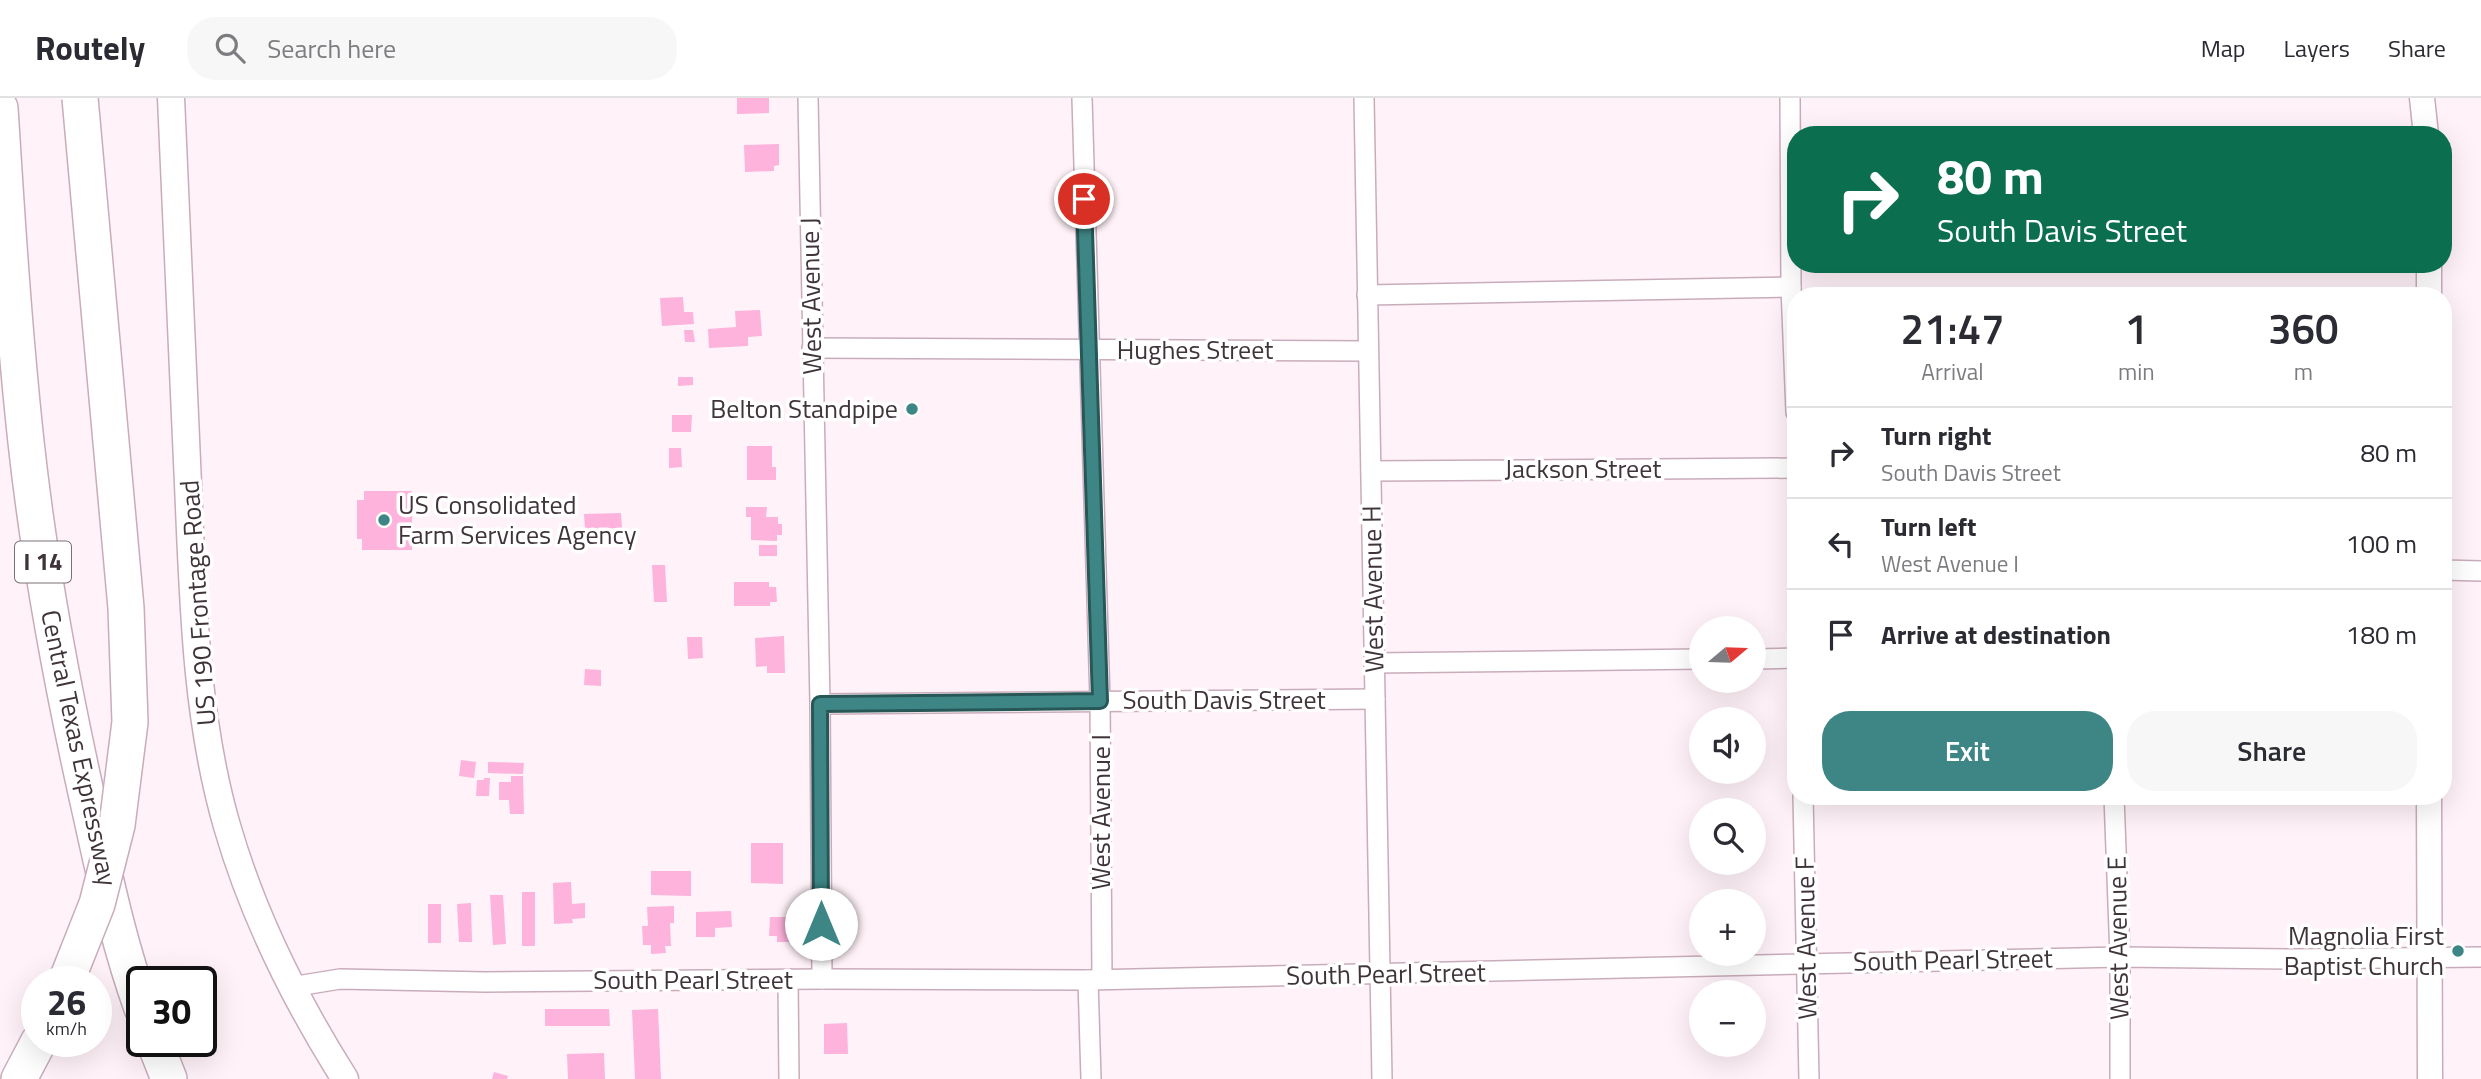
<!DOCTYPE html>
<meta charset="utf-8">
<style>
:root{--surface:#fff;--page:#f7f7f7;--text:#2b2b33;--muted:#7c7c81;--line:#e1e1e2;--accent:#3e8686}
body{margin:0;font-family:"Titillium Web",sans-serif;background:var(--page);color:var(--text);height:100vh;display:flex;flex-direction:column;font-size:26px;white-space:nowrap}
*{box-sizing:border-box;margin:0}
p{font-size:23px;color:var(--muted)}
.icon{flex:none;width:38px;height:38px;fill:none;stroke:currentColor;stroke-width:2;stroke-linecap:round;stroke-linejoin:round}
.map{position:relative;flex:1;overflow:hidden}
.panel{position:absolute;left:1787px;top:189px;width:665px;height:518px;display:flex;flex-direction:column;background:var(--surface);border-radius:28px;box-shadow:0 7px 28px #0002}
.panel>*{flex:none}
.hud{position:absolute;left:1787px;top:28px;width:665px;height:147px;border-radius:28px;box-shadow:0 7px 28px #0002;background:#0b6e4f;color:#fff;overflow:hidden}
.needle{width:46px;rotate:71deg}
.fabs{position:absolute;left:1689px;top:518px;display:grid;gap:14px}
.fabs a{display:grid;place-items:center;width:77px;height:77px;border-radius:50%;background:var(--surface);box-shadow:0 7px 28px #0002;font-size:35px}
.speed{position:absolute;left:21px;top:868px;display:flex;gap:14px;font-size:35px;font-weight:700;text-align:center}
.speed>*{display:grid;place-content:center;width:91px;height:91px;border-radius:50%;background:var(--surface);box-shadow:0 7px 28px #0002;line-height:1}
.speed small{font-size:18px;font-weight:400}
.speed .limit{border:4px solid #111;border-radius:10px;background:#fff;color:#111}
.pin{position:absolute;display:grid;place-items:center;width:60px;height:60px;color:#fff;margin:-30px;border:4px solid #fff;border-radius:50%;box-shadow:0 2px 7px #0007}
.me{position:absolute;width:77px;margin:-38px;rotate:0deg;stroke-linejoin:round;filter:drop-shadow(0 0 5px #0008)}
.turn{display:flex;align-items:center;gap:24px;height:147px;padding:0 35px;font-size:32px}
.turn .icon{width:91px;height:91px;stroke-width:2.5}
.turn b{display:block;font-size:49px;line-height:60px}
.eta{display:flex;justify-content:space-evenly;align-items:center;height:119px;text-align:center}
.eta b{font-size:42px;font-weight:600;line-height:49px}
.cta{display:flex;gap:14px;margin-top:auto;padding:14px 35px}
.cta a{flex:1;height:80px;border-radius:28px;background:var(--accent);color:#fff;font-size:28px;font-weight:600;line-height:80px;text-align:center}
.cta a+a{background:var(--page);color:var(--text)}
ul{padding:0;list-style:none}
li{display:flex;align-items:center;gap:21px;height:91px;padding:0 35px;border-top:2px solid var(--line)}
li div{flex:1}
li b{display:block;font-size:26px}
li em{font-style:normal}
header{display:flex;align-items:center;gap:42px;box-sizing:border-box;height:98px;padding:0 35px;background:var(--surface);border-bottom:2px solid var(--line)}
header strong{font-size:33px}
nav{display:flex;gap:38px;margin-inline-start:auto;font-size:24px}
.search{width:490px;height:63px;background:var(--page);display:flex;align-items:center;gap:18px;box-sizing:border-box;padding:0 24px;border-radius:28px;color:var(--muted);font-size:26px}
.map>svg:first-child{display:block}
</style>
<header>
<strong>Routely</strong>
<div class="search"><svg class="icon" aria-label="search" viewBox="0 0 24 24"><circle cx="10" cy="10" r="6"/><path d="M15 15l6 6"/></svg>Search here</div>
<nav><a>Map</a><a>Layers</a><a>Share</a></nav>
</header>
<div class="map">
<svg width="2481" height="981" viewBox="0 0 2481 981">
<rect width="100%" height="100%" fill="#fff2f8"/>
<!-- building -->
<g fill="#fdb3dc">
<polygon points="737,0 769,0 769,15 737,16"/>
<polygon points="779,46 779,67 774,68 774,73 745,74 744,47"/>
<polygon points="683,199 684,214 693,214 694,226 662,228 660,200"/>
<polygon points="760,212 762,238 748,239 748,248 709,250 708,231 736,229 735,213"/>
<polygon points="684,232 693,232 695,244 685,244"/>
<polygon points="678,279 693,279 693,287 678,288"/>
<polygon points="672,317 692,317 691,334 672,334"/>
<polygon points="747,348 772,348 772,369 776,369 776,382 747,382"/>
<polygon points="669,350 681,350 682,369 669,370"/>
<polygon points="364,393 412,393 412,452 362,452 362,441 357,441 357,402 364,402"/>
<polygon points="746,409 767,409 766,419 778,419 778,426 782,426 782,437 777,437 777,443 751,442 751,419 746,419"/>
<polygon points="621,415 622,430 585,431 584,416"/>
<rect x="759" y="447" width="18" height="11"/>
<polygon points="652,467 665,467 667,504 654,504"/>
<polygon points="734,484 769,484 769,489 776,489 777,504 770,504 770,508 734,508"/>
<polygon points="784,538 785,575 767,575 767,568 756,569 755,540"/>
<polygon points="687,539 702,539 703,560 688,561"/>
<polygon points="585,571 601,572 601,588 584,587"/>
<polygon points="461,662 476,664 474,680 459,678"/>
<polygon points="488,664 524,665 523,676 488,675"/>
<polygon points="511,678 523,678 524,716 510,716 509,702 499,702 499,684 511,684"/>
<polygon points="484,680 490,680 489,698 476,698 477,682 484,682"/>
<polygon points="751,745 783,745 783,786 751,785"/>
<polygon points="651,773 691,773 691,798 651,797"/>
<polygon points="571,784 572,806 585,805 585,820 572,821 573,825 554,826 553,785"/>
<rect x="522" y="794" width="13" height="54"/>
<polygon points="490,797 503,797 506,846 493,847"/>
<polygon points="471,805 472,844 459,844 457,806"/>
<rect x="428" y="806" width="13" height="39"/>
<polygon points="674,808 674,825 670,825 671,848 665,848 666,855 651,856 651,847 643,847 642,828 648,828 647,809"/>
<polygon points="790,812 798,812 798,837 789,837 789,844 777,844 777,838 769,838 770,819 790,819"/>
<polygon points="731,813 732,829 715,830 715,839 696,839 696,814"/>
<polygon points="545,911 609,911 610,928 545,928"/>
<polygon points="658,911 661,981 635,981 632,912"/>
<polygon points="847,925 848,956 824,956 824,926"/>
<polygon points="604,955 605,981 568,981 567,956"/>
<polygon points="494,974 508,978 507,981 492,981"/>
</g>
<g fill="none" stroke-linecap="round" stroke-linejoin="round">
<defs>
<g id="minor">
<polyline points="808,0 820,606 822,881"/>
<polyline points="1082,0 1100,603 1102,881"/>
<polyline points="1364,0 1382,981"/>
<polyline points="1790,0 1791,189 1796,314"/>
<polyline points="1367,197 1791,189"/>
<polyline points="812,250 1368,253"/>
<polyline points="1371,373 1796,370"/>
<polyline points="2443,472 2481,473"/>
<polyline points="1754,561 1796,560"/>
<polyline points="1374,565 1701,561"/>
<polyline points="820,606 1375,601"/>
<polyline points="1803,698 1809,981"/>
<polyline points="2114,698 2120,859 2120,981"/>
<polyline points="788,881 789,981"/>
<polyline points="1088,882 1091,981"/>
<polyline points="291,889 340,881 485,884 822,881 1088,882 2120,859 2293,861 2481,859"/>
</g>
<g id="tertiary">
<polyline points="2422,0 2426,37"/>
<polyline points="2429,198 2429,166"/>
<polyline points="2429,698 2430,981"/>
</g>
<path id="secondary" d="M171 0C177 129 183 258 188 386 193 500 195 618 227 728 253 818 295 902 345 981"/>
<g id="motorway">
<path d="M0 10C7 122 14 233 26 344 39 463 61 582 87 699 103 770 117 841 142 910"/>
<polyline points="154,943 169,981"/>
<polyline points="19,981 39,943"/>
</g>
</defs>
<!-- minor casing -->
<use href="#minor" stroke="#c9acbb" stroke-width="22"/>
<!-- tertiary casing -->
<use href="#tertiary" stroke="#c9acbb" stroke-width="27"/>
<!-- secondary casing -->
<use href="#secondary" stroke="#c9acbb" stroke-width="29"/>
<!-- motorway casing -->
<use href="#motorway" stroke="#c9acbb" stroke-width="38"/>
<!-- minor -->
<use href="#minor" stroke="#fff" stroke-width="19"/>
<!-- tertiary -->
<use href="#tertiary" stroke="#fff" stroke-width="24"/>
<!-- secondary -->
<use href="#secondary" stroke="#fff" stroke-width="26"/>
<!-- motorway -->
<use href="#motorway" stroke="#fff" stroke-width="35"/>
<defs>
<polyline id="motorway-bridge" points="66,884 97,806 117,727 130,624 126,510 80,0"/>
</defs>
<!-- motorway-bridge casing -->
<use href="#motorway-bridge" stroke="#c9acbb" stroke-width="38" stroke-linecap="butt"/>
<!-- motorway-bridge -->
<use href="#motorway-bridge" stroke="#fff" stroke-width="35"/>
</g>
<g fill="none" stroke-linecap="round" stroke-linejoin="round">
<defs>
<polyline id="route" points="821,826 820,606 1100,603 1084,101"/>
</defs>
<!-- route casing -->
<use href="#route" stroke="#285757" stroke-width="18"/>
<!-- route -->
<use href="#route" stroke="#3e8686" stroke-width="12"/>
</g>
<!-- markers -->
<g fill="#3e8686" stroke="#fff" stroke-width="2.5">
<circle cx="912" cy="311" r="7"/>
<circle cx="384" cy="422" r="7"/>
<circle cx="2458" cy="853" r="7"/>
</g>
<g text-anchor="middle" stroke-width="7" stroke-linejoin="round" paint-order="stroke">
<!-- shield labels -->
<rect fill="#fff" stroke="#797176" stroke-width="2" x="15" y="443.5" width="56" height="41" rx="5"/>
<g font-size="24" font-weight="bold" fill="#40343b">
<text x="43" y="472">I 14</text>
</g>
<!-- street labels -->
<g font-size="26" fill="#40343b" stroke="#fff">
<text transform="translate(811 198) rotate(-91)" y="9">West Avenue J</text>
<text x="1195" y="261">Hughes Street</text>
<text x="1583" y="380">Jackson Street</text>
<text transform="translate(1373 491) rotate(-91)" y="9">West Avenue H</text>
<text transform="translate(198 505) rotate(-94)" y="9">US 190 Frontage Road</text>
<text x="1224" y="611">South Davis Street</text>
<text transform="translate(79 650) rotate(78)" y="9">Central Texas Expressway</text>
<text transform="translate(1101 714) rotate(-90)" y="9">West Avenue I</text>
<text transform="translate(1806 840) rotate(-91)" y="9">West Avenue F</text>
<text transform="translate(2118 840) rotate(-91)" y="9">West Avenue E</text>
<text transform="translate(1953 862) rotate(-1)" y="9">South Pearl Street</text>
<text transform="translate(1386 876) rotate(-1)" y="9">South Pearl Street</text>
<text x="693" y="891">South Pearl Street</text>
</g>
<!-- poi labels -->
<g font-size="26" fill="#40343b" stroke="#fff" text-anchor="end">
<text x="898" y="320">Belton Standpipe</text>
<text x="398" y="416" text-anchor="start">US Consolidated<tspan x="398" dy="30">Farm Services Agency</tspan></text>
<text x="2444" y="847">Magnolia First<tspan x="2444" dy="30">Baptist Church</tspan></text>
</g>
</g>
</svg>
<div class="fabs">
<a><svg class="needle" viewBox="-14 -14 28 28"><path d="M0-13l5 13h-10z" fill="#e53935"/><path d="M0 13l5-13h-10z" fill="#7c7c81"/></svg></a>
<a><svg class="icon" aria-label="sound" viewBox="0 0 24 24"><path d="M4 9h4l5-4v14l-5-4H4zM17 9q2 3 0 6"/></svg></a>
<a><svg class="icon" aria-label="search" viewBox="0 0 24 24"><circle cx="10" cy="10" r="6"/><path d="M15 15l6 6"/></svg></a>
<a>+</a>
<a>−</a>
</div>
<div class="speed"><div>26<small>km/h</small></div><div class="limit">30</div></div>
<div class="pin" style="left:1084px;top:101px;background:#d93025"><svg class="icon" aria-label="arrive" viewBox="0 0 24 24"><path d="M6 21V4h12l-3 4 3 4H6"/></svg></div>
<svg class="me" style="left:821px;top:826px" viewBox="-20 -20 40 40"><circle r="19" fill="#fff"/><path d="M0-13L10 11 0 6-10 11z" fill="#3e8686"/></svg>
<div class="hud">
<div class="turn"><svg class="icon" aria-label="right" viewBox="0 0 24 24"><path d="M7 20v-9h11M14 6l5 5-5 5"/></svg><div><b>80 m</b>South Davis Street</div></div>
</div>
<section class="panel">
<div class="eta">
<div><b>21:47</b><p>Arrival</p></div>
<div><b>1</b><p>min</p></div>
<div><b>360</b><p>m</p></div>
</div>
<ul>
<li><svg class="icon" aria-label="right" viewBox="0 0 24 24"><path d="M7 20v-9h11M14 6l5 5-5 5"/></svg><div><b>Turn right</b><p>South Davis Street</p></div><em>80 m</em></li>
<li><svg class="icon" aria-label="left" viewBox="0 0 24 24"><path d="M17 20v-9H6M10 6l-5 5 5 5"/></svg><div><b>Turn left</b><p>West Avenue I</p></div><em>100 m</em></li>
<li><svg class="icon" aria-label="arrive" viewBox="0 0 24 24"><path d="M6 21V4h12l-3 4 3 4H6"/></svg><div><b>Arrive at destination</b></div><em>180 m</em></li>
</ul>
<div class="cta"><a>Exit</a><a>Share</a></div>
</section>
</div>
